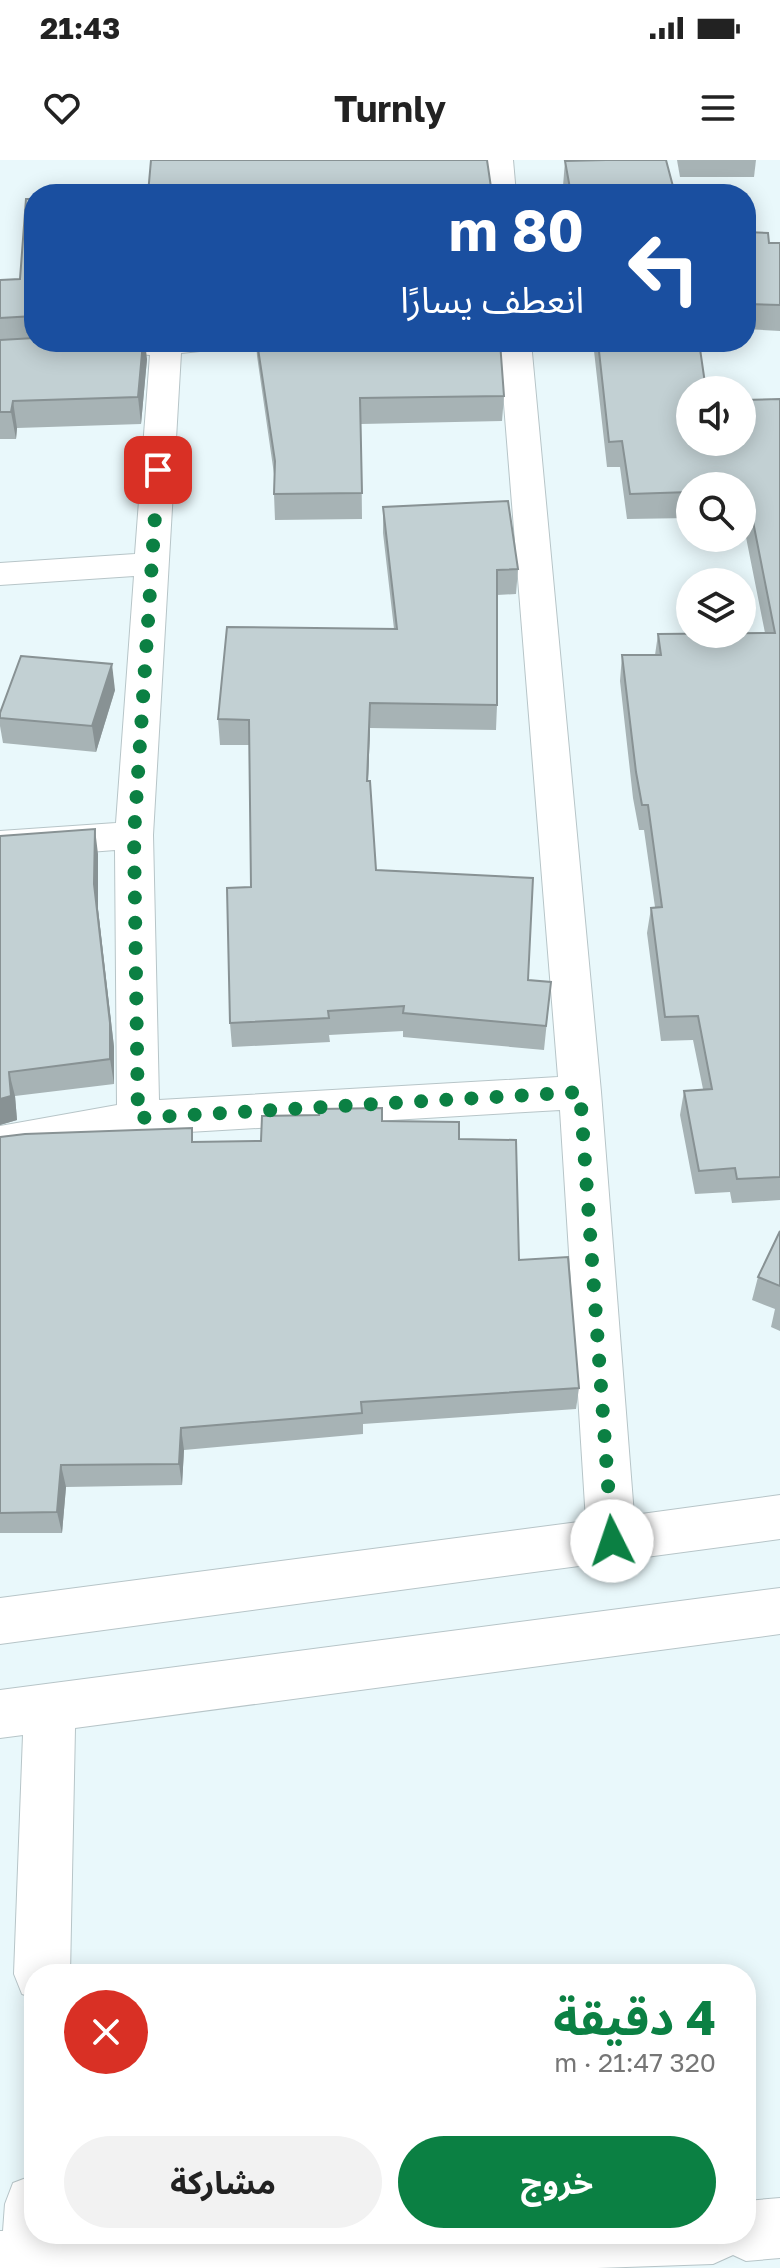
<!DOCTYPE html>
<html lang="ar">
<meta charset="utf-8">
<style>
:root{--surface:#fff;--page:#f2f2f2;--text:#222;--muted:#767676;--accent:#0b8043}
body{margin:0;font-family:"Golos Text","Noto Sans Arabic",sans-serif;background:var(--page);color:var(--text);direction:rtl;height:100vh;display:flex;flex-direction:column;font-size:30px;white-space:nowrap}
*{box-sizing:border-box;margin:0}
p{font-size:26px;color:var(--muted)}
.icon{flex:none;width:44px;height:44px;fill:none;stroke:currentColor;stroke-width:2;stroke-linecap:round;stroke-linejoin:round}
.map{position:relative;flex:1;overflow:hidden;direction:ltr}
.sheet{position:absolute;left:24px;top:1804px;width:732px;height:280px;display:flex;flex-direction:column;background:var(--surface);border-radius:32px;box-shadow:0 4px 20px #0003;direction:rtl}
.sheet>*{flex:none}
.banner{position:absolute;left:24px;top:24px;width:732px;height:168px;border-radius:32px;box-shadow:0 4px 20px #0003;direction:rtl;background:#1a4fa0;color:#fff;overflow:hidden}
.buttons{position:absolute;left:676px;top:216px;display:grid;gap:16px}
.buttons a{display:grid;place-items:center;width:80px;height:80px;border-radius:50%;background:var(--surface);box-shadow:0 4px 20px #0003;font-size:40px}
.pin{position:absolute;display:grid;place-items:center;width:68px;height:68px;color:#fff;margin:-34px;border-radius:16px;box-shadow:0 4px 12px #0006}
.me{position:absolute;width:88px;margin:-44px;rotate:356deg;stroke-linejoin:round;filter:drop-shadow(0 0 6px #0008)}
.turn{display:flex;align-items:center;gap:28px;height:168px;padding:0 40px;font-size:36px}
.turn .icon{width:104px;height:104px;stroke-width:2.5}
.turn b{display:block;font-size:56px;line-height:68px}
.round{display:grid;place-items:center;flex:none;width:84px;height:84px;border-radius:42px;background:var(--page)}
.head{display:flex;align-items:center;justify-content:space-between;height:136px;padding:0 40px}
h1{font-size:48px;font-weight:700;line-height:60px;color:var(--accent)}
.action{display:flex;gap:16px;margin-top:auto;padding:16px 40px}
.action a{flex:1;height:92px;border-radius:48px;background:var(--accent);color:#fff;font-size:32px;font-weight:700;line-height:92px;text-align:center}
.action a+a{background:var(--page);color:var(--text)}
.status{display:flex;justify-content:space-between;align-items:center;height:56px;padding:0 40px;background:var(--surface);direction:ltr}
.status svg{height:22px;fill:currentColor}
header{display:flex;justify-content:space-between;align-items:center;height:104px;padding:0 40px;background:var(--surface);font-size:36px;font-weight:700}
.map>svg:first-child{display:block}
</style>
<div class="status"><b>21:43</b><svg viewBox="0 0 49 12"><path d="M0 12V9h3v3zM5 12V6h3v6zM10 12V3h3v9zM15 12V0h3v12zM26 1h20v11H26zM47 4h2v5h-2z"/></svg></div>
<header><svg class="icon" aria-label="menu" viewBox="0 0 24 24"><path d="M4 6h16M4 12h16M4 18h16"/></svg>Turnly<svg class="icon" aria-label="heart" viewBox="0 0 24 24"><path d="M12 20l-8-8c-3-5 5-10 8-4 3-6 11-1 8 4z"/></svg></header>
<div class="map">
<svg width="780" height="2108" viewBox="0 0 780 2108">
<rect width="100%" height="100%" fill="#e9f8fb"/>
<g fill="none" stroke-linecap="round" stroke-linejoin="round">
<defs>
<g id="minor">
<polygon points="485,0 513,0 516,34 488,34"/>
<polygon points="125,182 224,182 219,189 181,193 153,675 159,940 558,917 499,182 531,182 601,932 634,1355 780,1335 780,1379 0,1484 0,1438 586,1361 560,950 138,975 0,1000 0,966 117,945 115,690 0,699 0,671 116,663 134,416 0,425 0,403 135,394 150,195 127,193 122,186"/>
<polygon points="780,1428 780,1474 75,1568 70,1814 34,1814 34,1838 22,1834 14,1814 23,1575 0,1578 0,1530"/>
<polygon points="34,2015 34,2074 746,2074 746,2041 780,2038 780,2098 746,2101 733,2095 713,2104 597,2108 0,2108 0,2071 3,2071 5,2044 13,2023"/>
</g>
</defs>
<!-- minor casing -->
<use href="#minor" stroke="#b7c5c8" stroke-width="2"/>
<!-- minor -->
<use href="#minor" fill="#fff" fill-rule="evenodd"/>
</g>
<!-- wall -->
<g fill="#a7b3b5">
<polygon points="677,0 756,0 754,17 680,17"/>
<polygon points="565,1 675,34 565,34 563,26"/>
<polygon points="34,39 34,182 147,199 141,264 17,268 16,279 0,279 0,120 20,119"/>
<polygon points="746,72 769,83 780,83 780,171 746,169"/>
<polygon points="256,182 500,182 504,236 502,261 361,264 362,359 275,360 274,334 274,314 257,196"/>
<polygon points="593,182 699,182 690,282 780,239 780,1040 732,1043 730,1032 695,1034 680,955 684,931 703,929 693,880 661,881 647,773 651,748 655,747 644,670 639,670 633,638 620,521 622,495 655,495 658,474 765,473 742,357 742,326 690,326 690,358 627,359 620,307 607,307"/>
<polygon points="383,347 518,409 516,434 497,435 497,545 496,570 370,568 368,621 376,710 528,820 551,822 544,890 403,877 403,871 329,875 330,882 232,887 230,863 251,727 250,585 220,585 218,559 394,469 383,373"/>
<polygon points="115,530 96,592 3,583 0,566 0,553"/>
<polygon points="0,676 98,694 98,749 114,887 114,924 15,936 17,960 0,965"/>
<polygon points="382,961 459,979 519,1100 579,1228 576,1249 363,1264 363,1274 184,1290 182,1325 66,1327 62,1373 0,1373 0,977 194,982 261,981"/>
<polygon points="780,1071 780,1171 771,1167 775,1149 752,1140 758,1117"/>
</g>
<!-- shaded-wall -->
<g fill="#889294">
<polygon points="143,182 145,182 147,199 141,264 138,237"/>
<polygon points="13,241 17,268 16,279 11,252"/>
<polygon points="112,504 115,530 96,592 92,566"/>
<polygon points="370,543 370,568 367,646 367,621"/>
<polygon points="95,669 98,694 98,749 114,887 114,924 110,899 94,724"/>
<polygon points="9,912 15,936 17,960 0,965 0,939"/>
<polygon points="181,1268 184,1290 182,1325 179,1304"/>
<polygon points="61,1305 66,1327 62,1373 57,1352"/>
</g>
<!-- building -->
<g fill="#c2d0d3" stroke="#889294" stroke-width="2">
<polygon points="151,0 487,0 492,34 148,34"/>
<polygon points="606,0 666,0 675,34 571,34 565,1"/>
<polygon points="26,39 34,39 34,156 0,158 0,120 20,119"/>
<polygon points="746,72 768,73 769,83 780,83 780,145 746,144"/>
<polygon points="34,178 34,182 143,182 138,237 13,241 11,252 0,252 0,180"/>
<polygon points="257,182 500,182 504,236 360,238 362,333 274,334 275,301"/>
<polygon points="598,182 699,182 706,230 690,230 690,282 742,282 742,240 780,239 780,1017 737,1019 735,1008 699,1011 684,931 712,929 698,856 665,857 651,748 662,747 648,645 642,645 636,612 622,495 661,495 658,474 775,473 747,331 742,332 742,326 690,326 690,332 630,334 622,281 609,282"/>
<polygon points="508,341 518,409 497,410 497,545 370,543 367,621 370,621 376,710 533,718 528,820 551,822 546,866 403,853 404,846 328,851 329,858 230,863 227,728 251,727 249,560 218,559 227,467 397,469 383,347"/>
<polygon points="21,496 112,504 92,566 0,558 0,553"/>
<polygon points="95,669 94,724 110,863 110,899 9,912 11,936 0,939 0,676"/>
<polygon points="382,948 382,961 459,962 459,979 516,980 519,1100 568,1097 579,1228 361,1242 362,1253 181,1268 179,1304 61,1305 57,1352 0,1353 0,977 25,974 192,968 192,982 261,981 262,956 319,955 319,949"/>
<polygon points="780,1071 780,1126 758,1117"/>
</g>
<g fill="none" stroke-linecap="round" stroke-linejoin="round">
<!-- route -->
<polyline stroke="#0b8043" stroke-width="14" stroke-dasharray="0 25.2" points="158,310 134,675 138,958 580,932 612,1381"/>
</g>
</svg>
<div class="buttons">
<a><svg class="icon" aria-label="sound" viewBox="0 0 24 24"><path d="M4 9h4l5-4v14l-5-4H4zM17 9q2 3 0 6"/></svg></a>
<a><svg class="icon" aria-label="search" viewBox="0 0 24 24"><circle cx="10" cy="10" r="6"/><path d="M15 15l6 6"/></svg></a>
<a><svg class="icon" aria-label="layers" viewBox="0 0 24 24"><path d="M12 4l9 5-9 5-9-5zM3 14l9 5 9-5"/></svg></a>
</div>
<div class="pin" style="left:158px;top:310px;background:#d93025"><svg class="icon" aria-label="arrive" viewBox="0 0 24 24"><path d="M6 21V4h12l-3 4 3 4H6"/></svg></div>
<svg class="me" style="left:612px;top:1381px" viewBox="-20 -20 40 40"><circle r="19" fill="#fff"/><path d="M0-13L10 11 0 6-10 11z" fill="#0b8043"/></svg>
<div class="banner">
<div class="turn"><svg class="icon" aria-label="left" viewBox="0 0 24 24"><path d="M17 20v-9H6M10 6l-5 5 5 5"/></svg><div><b>80 m</b>انعطف يسارًا</div></div>
</div>
<section class="sheet">
<div class="head"><div><h1>4 دقيقة</h1><p>320 m · 21:47</p></div><a class="round" style="background:#d93025;color:#fff"><svg class="icon" aria-label="close" viewBox="0 0 24 24"><path d="M6 6l12 12M18 6L6 18"/></svg></a></div>
<div class="action"><a>خروج</a><a>مشاركة</a></div>
</section>
</div>
